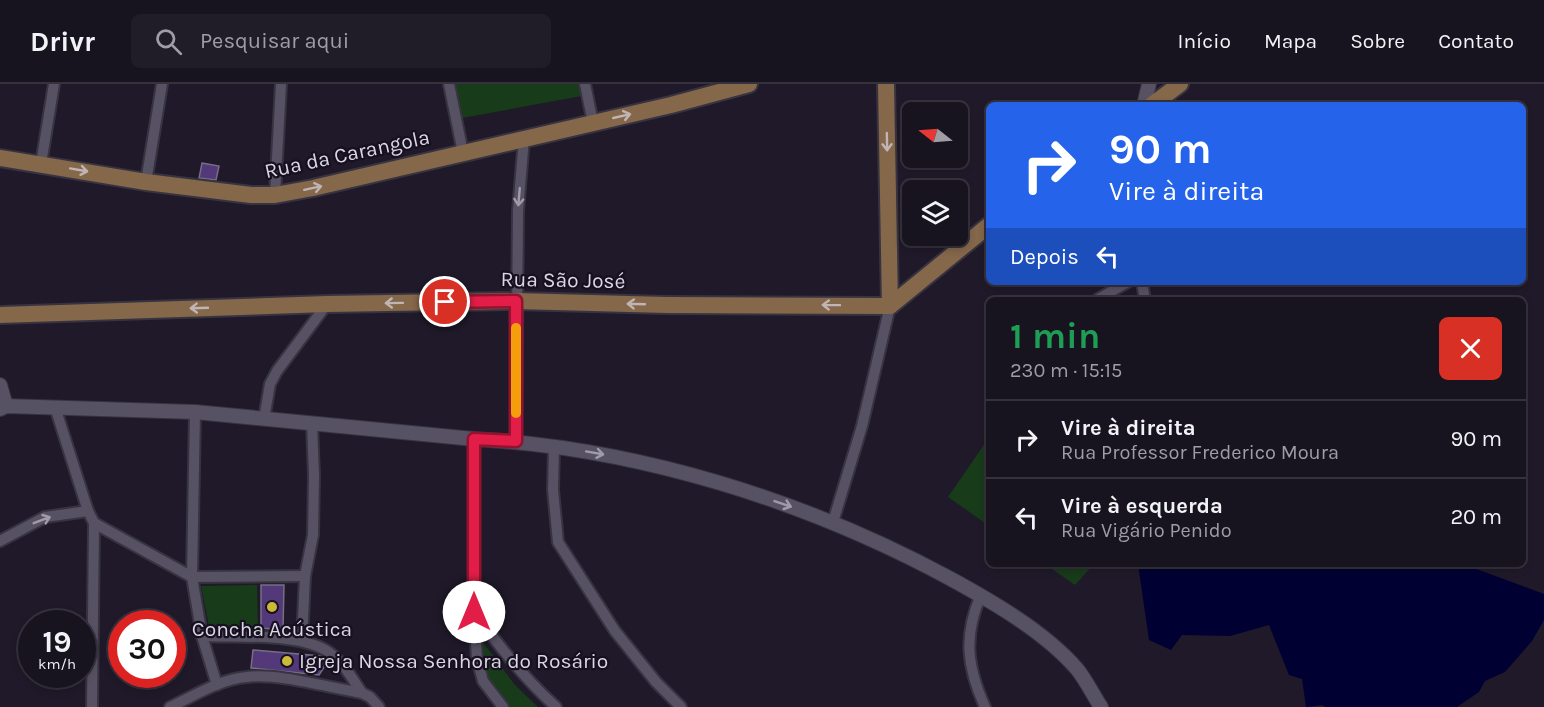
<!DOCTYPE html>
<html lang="pt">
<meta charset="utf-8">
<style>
:root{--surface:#17131f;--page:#201c28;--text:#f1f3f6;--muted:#9e9ea4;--line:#36323d}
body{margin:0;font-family:Karla,sans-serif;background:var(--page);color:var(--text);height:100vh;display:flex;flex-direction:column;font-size:22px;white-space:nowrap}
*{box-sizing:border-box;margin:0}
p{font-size:20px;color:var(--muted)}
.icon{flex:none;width:33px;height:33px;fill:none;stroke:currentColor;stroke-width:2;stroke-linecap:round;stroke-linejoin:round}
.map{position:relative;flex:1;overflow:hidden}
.drawer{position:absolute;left:986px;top:213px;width:540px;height:270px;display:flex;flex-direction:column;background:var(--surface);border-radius:9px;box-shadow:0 3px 9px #0003,0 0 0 2px var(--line)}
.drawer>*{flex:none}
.banner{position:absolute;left:986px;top:18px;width:540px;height:183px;border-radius:9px;box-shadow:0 3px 9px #0003,0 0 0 2px var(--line);background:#2563eb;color:#fff;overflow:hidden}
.needle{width:39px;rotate:287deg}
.buttons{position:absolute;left:902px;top:18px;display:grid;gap:12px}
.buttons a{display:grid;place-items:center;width:66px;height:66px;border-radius:9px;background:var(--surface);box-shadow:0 3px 9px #0003,0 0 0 2px var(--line);font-size:30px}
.speed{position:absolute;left:18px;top:526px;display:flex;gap:12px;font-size:30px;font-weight:700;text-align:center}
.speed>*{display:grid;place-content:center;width:78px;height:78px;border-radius:50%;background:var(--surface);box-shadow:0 3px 9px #0003,0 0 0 2px var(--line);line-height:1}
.speed small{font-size:15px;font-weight:400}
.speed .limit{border:9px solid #d22;background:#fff;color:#111}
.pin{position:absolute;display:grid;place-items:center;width:51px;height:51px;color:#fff;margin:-26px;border:3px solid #fff;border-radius:50%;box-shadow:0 2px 6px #0007}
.me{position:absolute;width:66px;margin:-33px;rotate:0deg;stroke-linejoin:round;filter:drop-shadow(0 0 4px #0008)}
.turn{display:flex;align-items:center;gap:21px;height:126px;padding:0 24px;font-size:27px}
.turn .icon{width:78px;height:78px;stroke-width:2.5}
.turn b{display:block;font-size:42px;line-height:51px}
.then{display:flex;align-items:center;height:57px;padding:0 24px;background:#0003;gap:12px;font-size:22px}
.round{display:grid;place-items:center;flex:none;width:63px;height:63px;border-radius:9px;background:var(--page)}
.head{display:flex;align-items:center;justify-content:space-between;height:102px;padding:0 24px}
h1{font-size:36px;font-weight:700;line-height:45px;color:#1e9e55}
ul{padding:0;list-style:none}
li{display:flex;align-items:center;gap:18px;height:78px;padding:0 24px;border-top:2px solid var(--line)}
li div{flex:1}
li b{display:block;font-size:22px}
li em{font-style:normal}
header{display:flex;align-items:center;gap:36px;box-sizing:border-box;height:84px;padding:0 30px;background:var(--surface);border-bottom:2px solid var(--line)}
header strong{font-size:28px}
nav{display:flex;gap:33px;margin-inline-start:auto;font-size:21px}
.search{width:420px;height:54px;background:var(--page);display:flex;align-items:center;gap:15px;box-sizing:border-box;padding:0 21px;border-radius:9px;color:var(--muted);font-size:22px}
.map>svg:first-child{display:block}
</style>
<header>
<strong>Drivr</strong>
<div class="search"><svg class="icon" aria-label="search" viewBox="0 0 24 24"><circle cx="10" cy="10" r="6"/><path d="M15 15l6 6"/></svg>Pesquisar aqui</div>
<nav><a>Início</a><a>Mapa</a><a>Sobre</a><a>Contato</a></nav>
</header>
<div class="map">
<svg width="1544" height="623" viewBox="0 0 1544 623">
<rect width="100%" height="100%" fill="#1f1929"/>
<!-- green -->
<g fill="#183b1a">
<polygon points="451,0 584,0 587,11 457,35"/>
<polygon points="988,355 988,441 948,413"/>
<polygon points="1045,480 1094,480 1075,501"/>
<polygon points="257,501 258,546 209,542 201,502"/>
<polygon points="482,557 515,601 538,623 507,623 482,591"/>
</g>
<!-- water -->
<polygon fill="#003" points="1138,480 1463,480 1544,510 1544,536 1532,557 1505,588 1485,597 1479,608 1457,623 1326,623 1322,621 1306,623 1302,595 1289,591 1269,541 1230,552 1182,551 1171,566 1149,556"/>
<!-- building -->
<g fill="#53397a" stroke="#766f83" stroke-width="1.5">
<polygon points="202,79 219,82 216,96 199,94"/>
<polygon points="261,501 284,501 283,546 261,544"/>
<polygon points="253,566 321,572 325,582 319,591 251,584"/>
</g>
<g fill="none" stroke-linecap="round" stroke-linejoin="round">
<defs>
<g id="minor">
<polyline points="449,0 463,69"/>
<polyline points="585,0 593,39"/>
<polyline points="41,80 54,0"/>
<polyline points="146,98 162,0"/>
<polyline points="275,111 281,0"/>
<polyline points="1142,198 1145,216"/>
<polyline points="1098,215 1128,198"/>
<polyline points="55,323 88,427 94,439 92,623"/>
<polyline points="195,328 192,493 202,552 217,601"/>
<polyline points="264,335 270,300 277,287 327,220"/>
<polyline points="474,355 474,528 477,575 483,597 503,623"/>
<polyline points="516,357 518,127 524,54"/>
<polyline points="554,362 553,406 558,458 615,547 656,598 681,623"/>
<polyline points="833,438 862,342 890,222"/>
<polyline points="94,439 192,493 305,492"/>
<polyline points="0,457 45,433 88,427"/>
<path d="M981 511C963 552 967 583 985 623"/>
<path d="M475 528C499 563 524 594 556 623"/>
<path d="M202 552C238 554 302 548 330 569 344 579 353 596 362 609"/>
<polyline points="302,556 305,492 313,451 314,392 312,340"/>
<path d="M170 623C194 612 220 595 247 593 278 589 330 604 362 609L370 613 379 623"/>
</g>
<g id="tertiary">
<polyline points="1144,21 1149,0"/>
<polyline points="0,301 6,322"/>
<path d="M0 325 6 322 195 328 474 355C639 364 807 417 951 495 993 518 1045 548 1077 585 1086 596 1093 611 1101 623"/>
</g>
<g id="secondary">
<polyline points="886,0 890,222"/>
<polyline points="1152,21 1180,0"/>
<polyline points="0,74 146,98 251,111 275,111 313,104 671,21 749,0"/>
<polyline points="0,231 327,220 516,217 667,221 890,222 988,142"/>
</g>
</defs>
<!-- minor casing -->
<use href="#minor" stroke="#373340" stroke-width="14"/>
<!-- tertiary casing -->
<use href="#tertiary" stroke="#373340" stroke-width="16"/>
<!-- secondary casing -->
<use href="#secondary" stroke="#373340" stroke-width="20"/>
<!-- minor -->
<use href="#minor" stroke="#575164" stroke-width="10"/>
<!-- tertiary -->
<use href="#tertiary" stroke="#575164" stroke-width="14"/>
<!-- secondary -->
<use href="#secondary" stroke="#85674a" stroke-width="16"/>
</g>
<!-- one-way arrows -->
<defs><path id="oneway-shaft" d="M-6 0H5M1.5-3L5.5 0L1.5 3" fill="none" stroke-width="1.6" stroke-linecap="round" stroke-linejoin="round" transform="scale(1.5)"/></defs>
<g stroke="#c0b5b4">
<use href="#oneway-shaft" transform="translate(622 32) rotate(-13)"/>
<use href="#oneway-shaft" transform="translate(887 58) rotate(89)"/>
<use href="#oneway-shaft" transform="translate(79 86) rotate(10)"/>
<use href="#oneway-shaft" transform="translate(313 104) rotate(-12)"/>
<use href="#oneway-shaft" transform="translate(394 219) rotate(179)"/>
<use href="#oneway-shaft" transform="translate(636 220) rotate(-178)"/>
<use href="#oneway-shaft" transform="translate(831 221) rotate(-179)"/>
<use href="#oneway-shaft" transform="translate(199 224) rotate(178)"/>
</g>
<g stroke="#9f9ba9">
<use href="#oneway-shaft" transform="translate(519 113) rotate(95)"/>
<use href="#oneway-shaft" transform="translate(595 369) rotate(10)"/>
<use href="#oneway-shaft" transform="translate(783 420) rotate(19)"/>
<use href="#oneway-shaft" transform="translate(42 436) rotate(-21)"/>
</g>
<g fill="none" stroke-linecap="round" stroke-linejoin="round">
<defs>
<polyline id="route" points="445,218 516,217 516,357 474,355 474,528"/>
</defs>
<!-- route casing -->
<use href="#route" stroke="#92132f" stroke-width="15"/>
<!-- route -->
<use href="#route" stroke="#e11d48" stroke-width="10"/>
<!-- slow -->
<polyline stroke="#f59e0b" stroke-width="10" points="516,244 516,329"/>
</g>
<!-- markers -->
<g fill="#cbba39" stroke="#161020" stroke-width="2">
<circle cx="272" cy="523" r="6"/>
<circle cx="287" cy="577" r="6"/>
</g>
<g text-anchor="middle" stroke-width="4.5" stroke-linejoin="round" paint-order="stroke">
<!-- street labels -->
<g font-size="21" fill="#dad7e2" stroke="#161020">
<text transform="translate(347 70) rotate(-12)" y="7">Rua da Carangola</text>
<text transform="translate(563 196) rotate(1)" y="7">Rua São José</text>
</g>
<!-- poi labels -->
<g font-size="21" fill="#dad7e2" stroke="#161020">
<text x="272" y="552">Concha Acústica</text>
<text x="299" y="584" text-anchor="start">Igreja Nossa Senhora do Rosário</text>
</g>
</g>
</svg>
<div class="buttons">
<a><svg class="needle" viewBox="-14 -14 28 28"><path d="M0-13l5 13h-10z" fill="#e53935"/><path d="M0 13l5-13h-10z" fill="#9e9ea4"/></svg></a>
<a><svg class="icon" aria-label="layers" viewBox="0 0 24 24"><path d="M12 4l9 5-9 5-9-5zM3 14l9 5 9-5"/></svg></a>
</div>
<div class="speed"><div>19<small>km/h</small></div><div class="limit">30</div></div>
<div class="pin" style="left:445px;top:218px;background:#d93025"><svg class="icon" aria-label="arrive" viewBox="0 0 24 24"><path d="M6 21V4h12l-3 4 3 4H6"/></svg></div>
<svg class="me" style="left:474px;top:528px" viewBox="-20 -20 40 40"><circle r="19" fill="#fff"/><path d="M0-13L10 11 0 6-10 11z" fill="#e11d48"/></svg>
<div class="banner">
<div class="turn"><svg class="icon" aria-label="right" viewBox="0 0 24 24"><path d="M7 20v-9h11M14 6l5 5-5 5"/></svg><div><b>90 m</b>Vire à direita</div></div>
<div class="then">Depois<svg class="icon" aria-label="left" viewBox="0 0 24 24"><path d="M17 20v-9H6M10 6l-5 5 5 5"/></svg></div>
</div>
<section class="drawer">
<div class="head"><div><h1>1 min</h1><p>230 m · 15:15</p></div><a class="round" style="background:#d93025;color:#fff"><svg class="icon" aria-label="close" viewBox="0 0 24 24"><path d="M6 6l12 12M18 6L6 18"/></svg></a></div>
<ul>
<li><svg class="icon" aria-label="right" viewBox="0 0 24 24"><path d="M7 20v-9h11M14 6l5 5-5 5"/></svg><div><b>Vire à direita</b><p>Rua Professor Frederico Moura</p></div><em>90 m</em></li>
<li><svg class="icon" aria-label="left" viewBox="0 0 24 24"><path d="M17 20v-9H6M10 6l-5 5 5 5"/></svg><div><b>Vire à esquerda</b><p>Rua Vigário Penido</p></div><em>20 m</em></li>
</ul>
</section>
</div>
